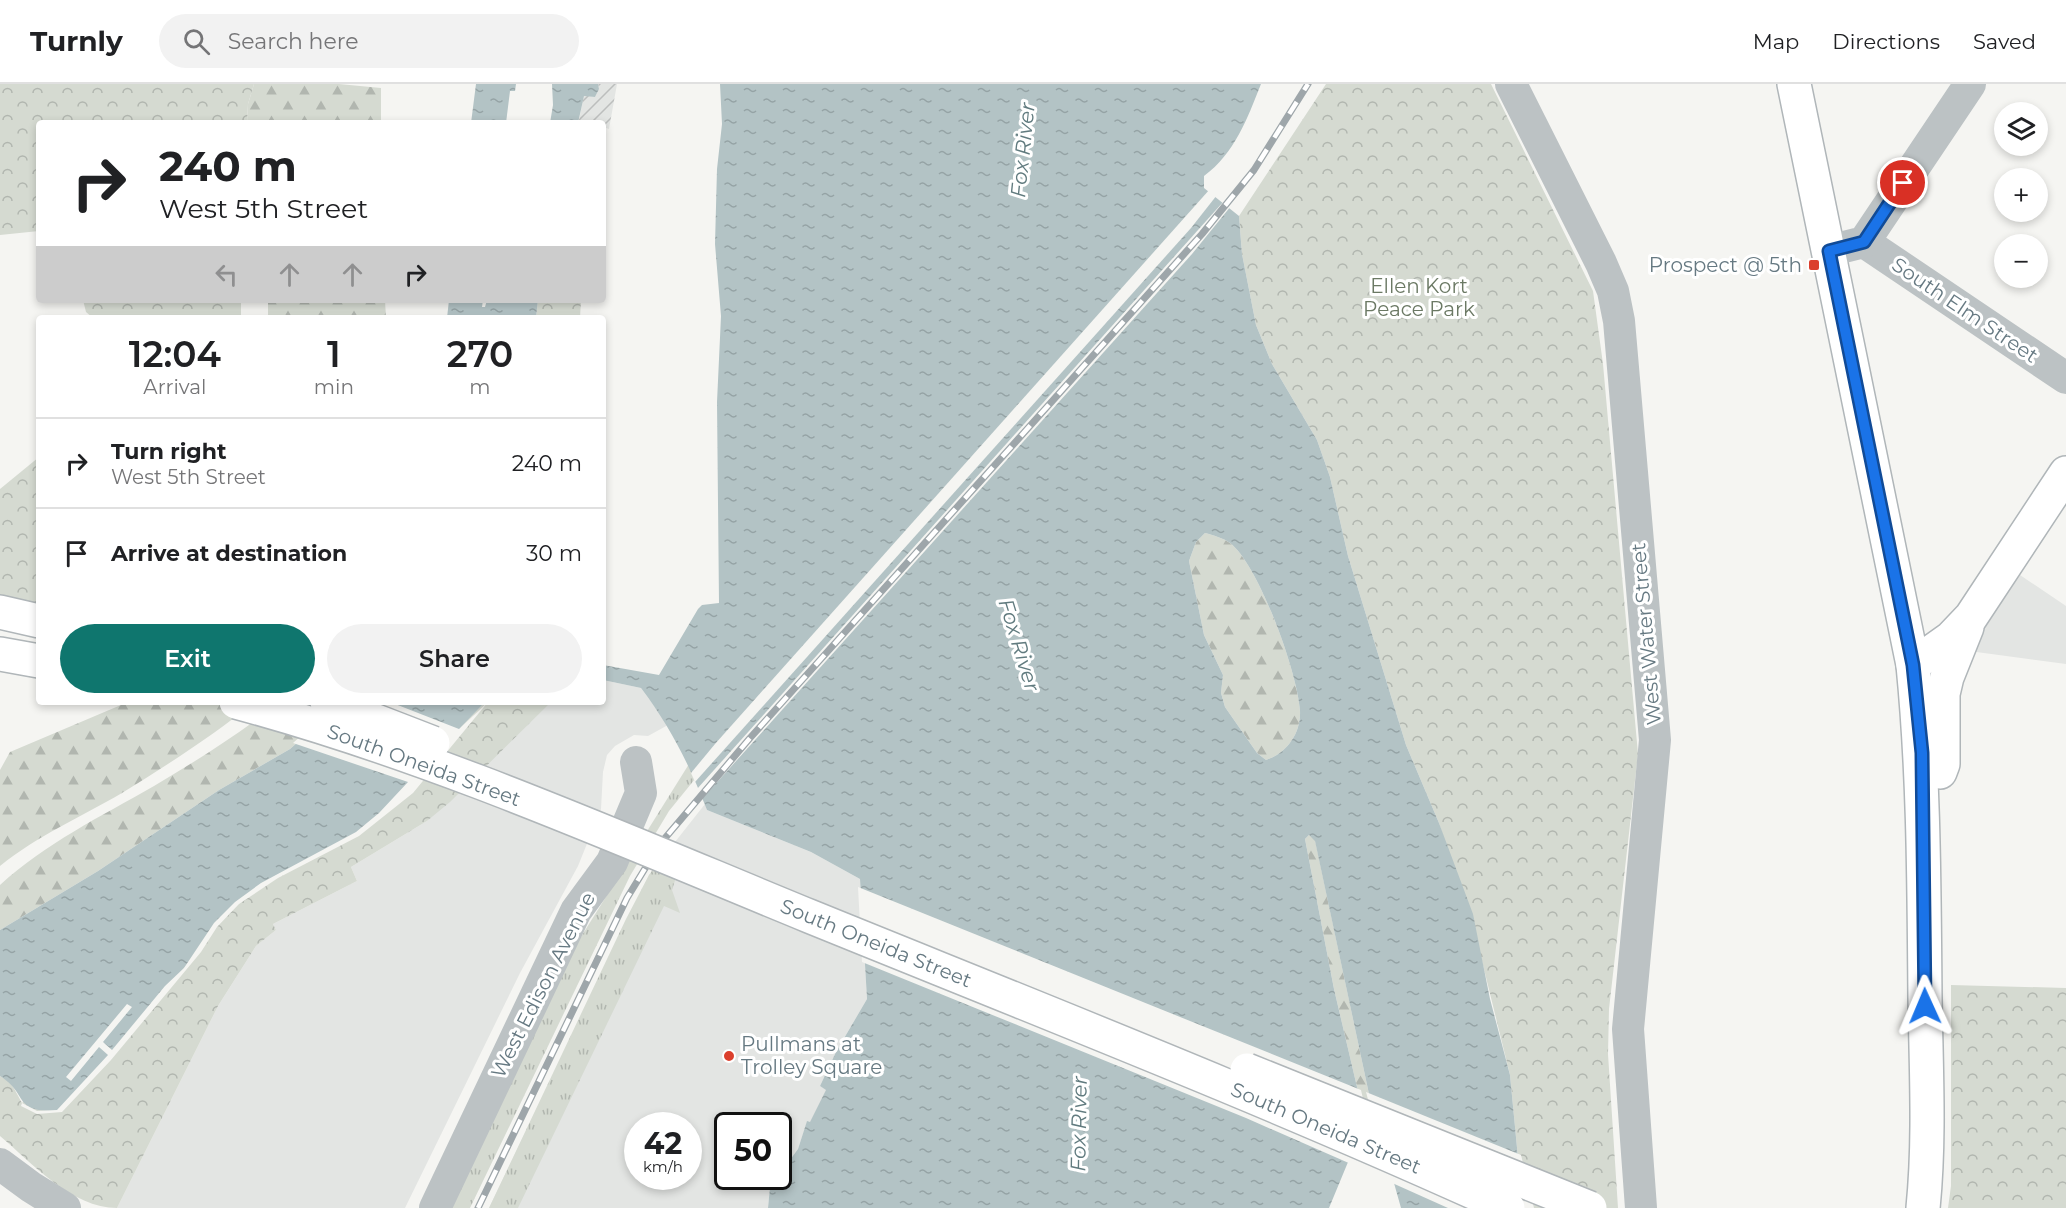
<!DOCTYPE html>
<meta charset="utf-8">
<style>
:root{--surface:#fff;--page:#f2f2f2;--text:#202124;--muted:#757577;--line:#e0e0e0;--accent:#0f766e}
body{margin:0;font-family:Montserrat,sans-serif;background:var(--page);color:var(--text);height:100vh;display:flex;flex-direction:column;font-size:22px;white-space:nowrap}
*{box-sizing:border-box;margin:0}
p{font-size:20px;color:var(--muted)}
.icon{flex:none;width:33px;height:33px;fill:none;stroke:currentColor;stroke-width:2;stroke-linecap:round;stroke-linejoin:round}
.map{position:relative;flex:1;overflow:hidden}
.sheet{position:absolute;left:36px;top:231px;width:570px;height:390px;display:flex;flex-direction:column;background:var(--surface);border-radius:6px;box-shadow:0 3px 9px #0003}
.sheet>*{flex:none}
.banner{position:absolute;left:36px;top:36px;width:570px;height:183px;border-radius:6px;box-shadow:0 3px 9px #0003;background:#fff;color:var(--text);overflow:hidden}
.fabs{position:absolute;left:1994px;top:18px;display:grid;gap:12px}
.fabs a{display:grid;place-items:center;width:54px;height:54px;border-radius:50%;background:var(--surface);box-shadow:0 3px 9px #0003;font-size:30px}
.speed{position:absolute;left:624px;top:1028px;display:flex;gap:12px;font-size:30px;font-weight:700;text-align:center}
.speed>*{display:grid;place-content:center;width:78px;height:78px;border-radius:50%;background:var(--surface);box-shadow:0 3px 9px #0003;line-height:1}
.speed small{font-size:15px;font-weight:400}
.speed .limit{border:3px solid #111;border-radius:9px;background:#fff;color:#111}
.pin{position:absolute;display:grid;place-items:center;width:51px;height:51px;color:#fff;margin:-26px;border:3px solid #fff;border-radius:50%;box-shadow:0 2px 6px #0007}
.me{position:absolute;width:66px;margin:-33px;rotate:359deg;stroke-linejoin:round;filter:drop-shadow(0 0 4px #0008)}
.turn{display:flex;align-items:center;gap:21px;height:126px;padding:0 24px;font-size:27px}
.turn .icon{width:78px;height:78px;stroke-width:2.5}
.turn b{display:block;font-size:42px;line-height:51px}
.lanes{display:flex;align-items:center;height:57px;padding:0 24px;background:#0003;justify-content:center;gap:30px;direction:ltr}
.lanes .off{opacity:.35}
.eta{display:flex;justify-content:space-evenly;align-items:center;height:102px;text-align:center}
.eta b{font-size:36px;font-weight:600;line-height:42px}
.cta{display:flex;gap:12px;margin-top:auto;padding:12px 24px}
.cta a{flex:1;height:69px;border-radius:36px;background:var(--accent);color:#fff;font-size:24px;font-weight:600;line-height:69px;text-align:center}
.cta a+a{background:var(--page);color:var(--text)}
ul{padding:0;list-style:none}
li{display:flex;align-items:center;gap:18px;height:90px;padding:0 24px;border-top:2px solid var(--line)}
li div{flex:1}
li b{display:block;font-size:22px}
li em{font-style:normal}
header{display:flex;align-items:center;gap:36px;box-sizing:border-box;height:84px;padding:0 30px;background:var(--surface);border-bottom:2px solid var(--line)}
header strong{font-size:28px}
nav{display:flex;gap:33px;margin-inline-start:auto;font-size:21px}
.search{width:420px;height:54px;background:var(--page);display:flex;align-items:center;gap:15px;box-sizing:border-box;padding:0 21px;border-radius:33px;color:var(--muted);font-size:22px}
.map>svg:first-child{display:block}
</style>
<header>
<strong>Turnly</strong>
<div class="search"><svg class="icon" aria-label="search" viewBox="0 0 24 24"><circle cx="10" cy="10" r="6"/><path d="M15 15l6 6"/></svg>Search here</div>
<nav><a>Map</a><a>Directions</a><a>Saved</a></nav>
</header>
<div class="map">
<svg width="2066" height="1124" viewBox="0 0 2066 1124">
<defs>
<pattern id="industrial-furrows" width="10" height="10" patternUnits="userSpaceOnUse" patternTransform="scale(1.5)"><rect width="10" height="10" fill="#e3e5e3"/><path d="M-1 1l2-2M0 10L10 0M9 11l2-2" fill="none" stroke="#bcbebd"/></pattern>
<pattern id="grass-tufts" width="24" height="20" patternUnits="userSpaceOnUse" patternTransform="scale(1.5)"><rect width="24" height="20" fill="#d5dad1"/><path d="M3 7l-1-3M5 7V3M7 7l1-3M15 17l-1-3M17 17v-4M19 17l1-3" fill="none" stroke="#b1b6af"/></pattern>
<pattern id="forest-firs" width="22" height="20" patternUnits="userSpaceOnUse" patternTransform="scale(1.5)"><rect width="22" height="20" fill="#d5dad1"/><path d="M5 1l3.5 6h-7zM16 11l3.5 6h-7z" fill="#b1b6af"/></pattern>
<pattern id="park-crowns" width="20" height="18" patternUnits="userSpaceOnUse" patternTransform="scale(1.5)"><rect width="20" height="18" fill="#d5dad1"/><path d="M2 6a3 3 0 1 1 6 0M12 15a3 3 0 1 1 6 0" fill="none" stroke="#b1b6af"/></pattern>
<pattern id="water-ripples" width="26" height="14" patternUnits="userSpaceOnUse" patternTransform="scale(1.5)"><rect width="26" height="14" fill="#b3c3c5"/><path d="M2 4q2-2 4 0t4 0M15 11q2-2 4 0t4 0" fill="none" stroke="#95a3a5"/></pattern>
</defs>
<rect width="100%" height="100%" fill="#f5f5f2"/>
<!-- built -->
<g fill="#e3e5e3" fill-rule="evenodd">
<polygon points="2020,491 2066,522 2066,580 1969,567"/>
<polygon points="603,596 641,604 668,641 648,652 634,651 615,662 607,671 603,688 601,725 578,782 520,889 405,1124 117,1124 218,922 256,862 276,846 273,840 357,797 351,783 427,737 549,618 603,618"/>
<path d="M705 720 707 726 811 768 860 795 867 915 836 968 820 1002 827 1006 810 1039 807 1038 798 1065 779 1091 778 1041H728V1092H778L770 1103 768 1124H489L649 791ZM638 1041H688V1092H638Z"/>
</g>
<!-- industrial -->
<polygon fill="url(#industrial-furrows)" points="598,0 617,0 609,45 603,43 603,39 579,36 584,11 595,13 599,5"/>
<!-- grass -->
<g fill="url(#grass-tufts)">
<polygon points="689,680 695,695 669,727 630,792 470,1124 445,1124 569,872"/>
<polygon points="665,769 679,784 672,806 680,829 664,822 518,1124 489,1124 626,835 649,791"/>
</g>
<!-- forest -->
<g fill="url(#forest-firs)">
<polygon points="254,0 339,0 381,4 381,39 247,39 248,20"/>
<polygon points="268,216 385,216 386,234 268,234"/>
<path d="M1205 449C1213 451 1223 454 1230 459 1259 481 1298 590 1300 627 1301 649 1287 669 1266 676L1257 669 1225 623 1221 609 1223 591 1204 551 1189 477 1196 458Z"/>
<path d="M128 618H254C213 652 167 681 122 709 81 733 37 752 0 782V686L10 668Z"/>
<path d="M280 618H343L290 665 219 706 98 787 0 846V801C46 759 100 733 154 702 198 676 240 649 280 618Z"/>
<polygon points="1309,751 1315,756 1369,1010 1365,1037 1334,905 1305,755"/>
</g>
<!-- park -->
<g fill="url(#park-crowns)">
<polygon points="0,0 254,0 248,20 247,39 39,39 39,147 0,151"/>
<polygon points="1326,0 1491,0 1593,207 1603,280 1638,670 1609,925 1608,970 1618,1124 1531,1124 1518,1074 1510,991 1481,873 1439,739 1406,661 1348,472 1330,393 1317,356 1272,280 1256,241 1242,170 1239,132"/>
<polygon points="83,216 241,216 241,234 93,234 86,228"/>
<polygon points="538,216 581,216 580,234 536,234"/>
<polygon points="39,373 39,521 0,512 0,405"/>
<path d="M485 618 549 620 450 718 427 737 351 783 357 797 273 840 276 846 256 862 218 922 117 1124C72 1124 32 1079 0 1052V992L11 999 22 1019 237 818 277 791 357 750Z"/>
<polygon points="1951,901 2066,904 2066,1124 1948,1124 1951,1102"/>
</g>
<!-- water -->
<g fill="url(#water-ripples)" fill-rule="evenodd">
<polygon points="476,0 516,0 515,7 510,7 506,39 471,39"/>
<polygon points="552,0 598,0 599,5 595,13 584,12 578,39 550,39 553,21"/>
<path d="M720 0H1261C1247 35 1235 69 1204 92V104L1239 132 1242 170 1256 241 1272 280 1317 356 1330 393 1348 472 1406 661 1439 739 1473 830 1490 915 1510 991 1518 1074 1531 1124H1401L1369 1010 1315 757 1309 751 1305 755 1334 905 1365 1037 1329 1124H768L770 1103 798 1065 807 1037 810 1038 826 1006 820 1002 836 968 867 915 860 795 811 768 707 726C689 680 671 644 641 604L603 596V581L659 591 698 525 702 521 719 519 717 318 721 232 715 160 717 85 722 40ZM1205 449C1213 451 1223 454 1230 459 1259 481 1298 590 1300 627 1301 649 1287 669 1266 676L1257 669 1225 623 1221 609 1223 591 1204 551 1189 477 1196 458Z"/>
<polygon points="449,216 483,216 482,223 485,223 487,216 538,216 536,234 447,234"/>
<path d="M343 618H485L462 642 411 706 357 750 277 791 237 818 214 841 199 866 109 974 59 1027C11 1028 30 1011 0 992V846L98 787 219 706 290 665Z"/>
</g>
<!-- pier -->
<g fill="#f5f5f2">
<polygon points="1210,105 1217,111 1191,144 695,698 691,689 715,660"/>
<polygon points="1224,117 1231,122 1192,170 701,716 697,705"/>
<polygon points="338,618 390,618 459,645 488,618 413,709 359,752 278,794 239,820 217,843 201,868 111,976 62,1028 37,1030 21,1022 22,1019 37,1027 57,1026 108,971 99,963 71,997 66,993 127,920 132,923 103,958 112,966 165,902 184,884 214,839 235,818 261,799 356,748 379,729 408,698 293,659"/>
<polygon points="858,803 1361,1006 1368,1037 1351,1080 1246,1034 862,878"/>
<polygon points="1366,1008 1521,1071 1534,1124 1448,1124 1390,1098"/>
</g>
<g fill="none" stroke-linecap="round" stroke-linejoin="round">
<defs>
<g id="major">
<path d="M1794 0 1913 581C1924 692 1924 802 1925 914 1926 984 1930 1054 1923 1124"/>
<polyline points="0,528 39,537"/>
<polyline points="0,570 39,577"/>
<polyline points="1913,581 1951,554 1971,533 2066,389"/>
<polyline points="1940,688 1943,680 1943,610 1947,593 1967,543"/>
</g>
</defs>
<!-- major casing -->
<use href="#major" stroke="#b0b6b9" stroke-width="36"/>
<!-- minor -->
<g stroke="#bcc2c4" stroke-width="32">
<polyline points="1511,0 1601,179 1613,207 1619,237 1655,656 1628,945 1641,1124"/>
<polyline points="1864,158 2066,294"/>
<polyline points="1844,163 1864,158 1970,0"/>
<polyline points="0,1080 31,1103 65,1124"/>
<polyline points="435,1124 576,827 612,778 641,709 636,678"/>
</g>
<!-- major -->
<use href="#major" stroke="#fff" stroke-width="33"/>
<defs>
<polyline id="rail" points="478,1124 627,814 660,760 750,654 1202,150 1254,86 1308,0"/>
</defs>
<!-- rail casing -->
<use href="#rail" stroke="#9ea6aa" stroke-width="7"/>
<!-- rail -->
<use href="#rail" stroke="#fff" stroke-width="4.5" stroke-dasharray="14" stroke-linecap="butt"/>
<defs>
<g id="major-bridge">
<path d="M236 618C433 671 621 755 809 832 1043 927 1278 1019 1508 1124"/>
<polyline points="327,618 433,659"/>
<polyline points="1247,986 1590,1124"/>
</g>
</defs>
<!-- major-bridge casing -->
<use href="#major-bridge" stroke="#b0b6b9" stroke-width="36" stroke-linecap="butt"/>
<!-- major-bridge -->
<use href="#major-bridge" stroke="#fff" stroke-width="33"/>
</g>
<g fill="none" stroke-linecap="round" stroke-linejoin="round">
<defs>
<polyline id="route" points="1903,99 1864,158 1829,167 1913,581 1922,669 1925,922"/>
</defs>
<!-- route casing -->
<use href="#route" stroke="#114b97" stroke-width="15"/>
<!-- route -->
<use href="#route" stroke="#1a73e8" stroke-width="10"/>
</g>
<!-- markers -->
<g fill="#db3f2c" stroke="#fff" stroke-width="2">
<rect x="1808" y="175" width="12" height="12" rx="3"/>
<circle cx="729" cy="972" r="6"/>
</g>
<g text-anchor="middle" stroke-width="6" stroke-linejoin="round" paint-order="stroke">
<!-- poi labels -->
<g font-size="20" fill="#667982" stroke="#fff" text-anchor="end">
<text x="1802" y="188">Prospect @ 5th</text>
<text x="741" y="967" text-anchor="start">Pullmans at<tspan x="741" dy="23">Trolley Square</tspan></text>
</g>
<!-- park labels -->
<g font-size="20" fill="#6b7964" stroke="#fff">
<text x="1419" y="209">Ellen Kort<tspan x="1419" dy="23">Peace Park</tspan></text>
</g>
<!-- street labels -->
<g font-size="20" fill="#667982" stroke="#fff">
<text transform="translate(1965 226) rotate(34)" y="7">South Elm Street</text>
<text transform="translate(1646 550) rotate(-95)" y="7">West Water Street</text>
<text transform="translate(424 681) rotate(20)" y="7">South Oneida Street</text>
<text transform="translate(876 859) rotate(22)" y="7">South Oneida Street</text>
<text transform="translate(543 901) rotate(-63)" y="7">West Edison Avenue</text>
<text transform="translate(1326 1044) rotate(23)" y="7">South Oneida Street</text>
</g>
<!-- water labels -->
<g font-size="21" font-style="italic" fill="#617b7f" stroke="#fff">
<text transform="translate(1023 66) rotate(-84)" y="7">Fox River</text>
<text transform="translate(1019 561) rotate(73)" y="7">Fox River</text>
<text transform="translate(1079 1040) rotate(-89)" y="7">Fox River</text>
</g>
</g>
</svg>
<div class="fabs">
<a><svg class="icon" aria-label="layers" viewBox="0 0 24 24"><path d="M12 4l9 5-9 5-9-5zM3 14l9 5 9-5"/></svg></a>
<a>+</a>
<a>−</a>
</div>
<div class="speed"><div>42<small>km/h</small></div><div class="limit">50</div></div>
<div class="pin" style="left:1903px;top:99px;background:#d93025"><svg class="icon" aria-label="arrive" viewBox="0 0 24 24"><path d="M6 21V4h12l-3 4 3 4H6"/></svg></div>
<svg class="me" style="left:1925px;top:922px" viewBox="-20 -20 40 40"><path d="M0-17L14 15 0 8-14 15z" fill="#1a73e8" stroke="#fff" stroke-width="4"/></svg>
<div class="banner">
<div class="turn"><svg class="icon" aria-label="right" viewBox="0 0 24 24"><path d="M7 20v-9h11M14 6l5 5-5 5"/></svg><div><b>240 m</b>West 5th Street</div></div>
<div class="lanes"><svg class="icon off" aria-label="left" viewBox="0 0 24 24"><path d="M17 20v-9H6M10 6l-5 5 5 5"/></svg><svg class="icon off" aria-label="ahead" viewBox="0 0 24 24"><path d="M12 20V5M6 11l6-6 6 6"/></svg><svg class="icon off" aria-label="ahead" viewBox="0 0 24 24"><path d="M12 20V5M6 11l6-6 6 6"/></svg><svg class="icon" aria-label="right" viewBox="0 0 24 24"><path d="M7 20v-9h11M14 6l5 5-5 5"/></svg></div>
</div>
<section class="sheet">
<div class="eta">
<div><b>12:04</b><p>Arrival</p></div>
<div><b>1</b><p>min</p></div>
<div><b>270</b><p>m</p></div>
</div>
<ul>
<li><svg class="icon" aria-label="right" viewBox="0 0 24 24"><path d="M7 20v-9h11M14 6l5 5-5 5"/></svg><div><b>Turn right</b><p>West 5th Street</p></div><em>240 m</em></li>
<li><svg class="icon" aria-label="arrive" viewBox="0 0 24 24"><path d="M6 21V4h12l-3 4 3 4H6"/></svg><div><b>Arrive at destination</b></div><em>30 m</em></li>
</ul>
<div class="cta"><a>Exit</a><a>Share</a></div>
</section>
</div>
